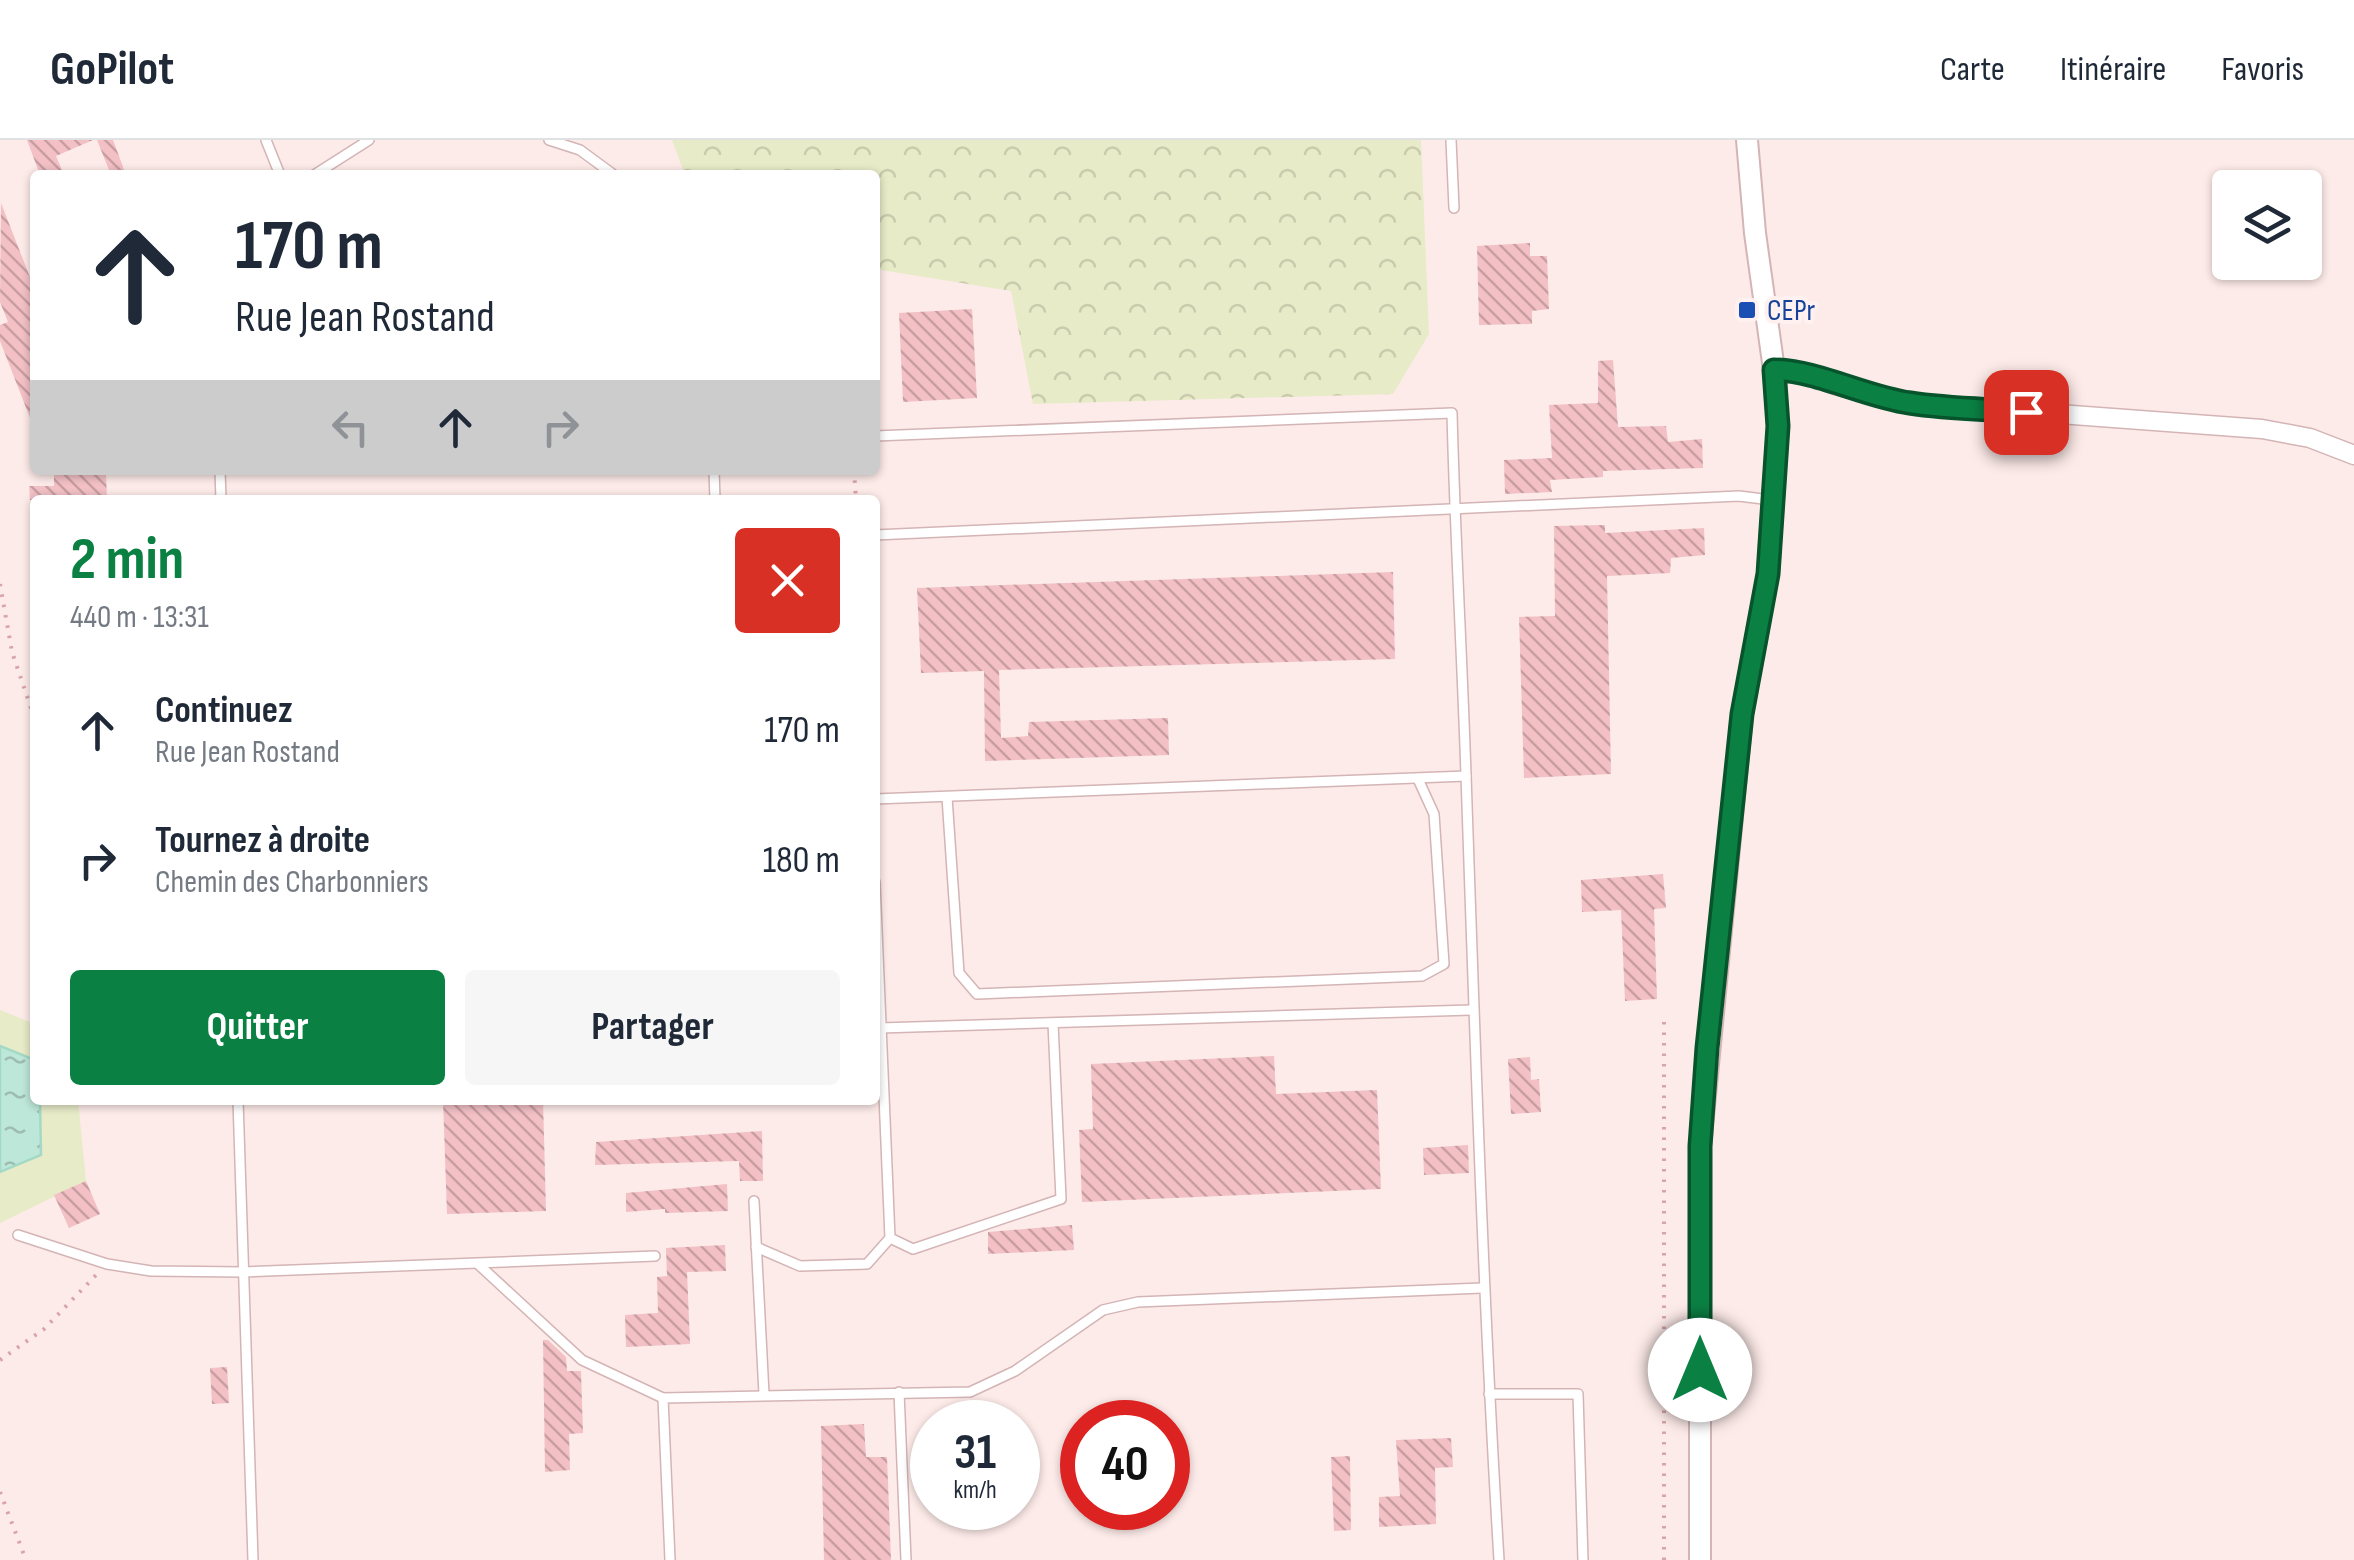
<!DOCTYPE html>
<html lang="fr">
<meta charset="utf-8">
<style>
:root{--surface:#fff;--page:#f6f6f7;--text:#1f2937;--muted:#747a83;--line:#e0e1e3;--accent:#0b8043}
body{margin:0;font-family:"Sofia Sans Condensed",sans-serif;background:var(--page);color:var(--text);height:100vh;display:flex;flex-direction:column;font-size:38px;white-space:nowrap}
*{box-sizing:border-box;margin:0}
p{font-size:32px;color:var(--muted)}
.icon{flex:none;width:55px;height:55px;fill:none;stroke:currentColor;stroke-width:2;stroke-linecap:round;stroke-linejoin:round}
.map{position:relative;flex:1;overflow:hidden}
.drawer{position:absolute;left:30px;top:355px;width:850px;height:610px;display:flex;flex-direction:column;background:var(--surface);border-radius:10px;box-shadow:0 2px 8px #0004}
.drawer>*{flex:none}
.guide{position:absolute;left:30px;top:30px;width:850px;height:305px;border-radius:10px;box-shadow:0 2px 8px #0004;background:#fff;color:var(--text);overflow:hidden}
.buttons{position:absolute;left:2212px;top:30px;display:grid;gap:20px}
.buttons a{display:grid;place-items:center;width:110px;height:110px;border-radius:10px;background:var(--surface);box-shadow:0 2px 8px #0004;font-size:50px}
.speed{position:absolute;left:910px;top:1260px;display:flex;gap:20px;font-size:50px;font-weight:700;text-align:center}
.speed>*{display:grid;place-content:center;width:130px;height:130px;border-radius:50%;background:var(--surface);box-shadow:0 2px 8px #0004;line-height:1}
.speed small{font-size:25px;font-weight:400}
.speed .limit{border:15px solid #d22;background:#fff;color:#111}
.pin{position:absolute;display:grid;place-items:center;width:85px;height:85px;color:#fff;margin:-42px;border-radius:20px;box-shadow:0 5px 15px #0006}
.me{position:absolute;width:110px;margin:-55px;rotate:0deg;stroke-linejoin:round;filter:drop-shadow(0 0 8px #0008)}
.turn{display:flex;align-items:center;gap:35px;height:210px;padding:0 40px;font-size:45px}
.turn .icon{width:130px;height:130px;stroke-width:2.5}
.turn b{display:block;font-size:70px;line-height:85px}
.lanes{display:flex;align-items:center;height:95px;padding:0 40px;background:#0003;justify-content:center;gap:50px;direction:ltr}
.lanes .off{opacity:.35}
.round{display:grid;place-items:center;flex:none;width:105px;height:105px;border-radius:10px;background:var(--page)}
.head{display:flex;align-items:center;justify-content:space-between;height:170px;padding:0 40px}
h1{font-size:60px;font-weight:700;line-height:75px;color:var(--accent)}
.button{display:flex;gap:20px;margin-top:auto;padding:20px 40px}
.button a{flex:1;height:115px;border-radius:10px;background:var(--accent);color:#fff;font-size:40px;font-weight:700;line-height:115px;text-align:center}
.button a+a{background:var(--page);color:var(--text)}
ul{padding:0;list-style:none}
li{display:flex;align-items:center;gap:30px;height:130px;padding:0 40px}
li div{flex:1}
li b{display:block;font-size:38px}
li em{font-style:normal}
header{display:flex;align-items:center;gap:60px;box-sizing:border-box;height:140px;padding:0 50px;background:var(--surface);border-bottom:2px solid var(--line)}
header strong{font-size:48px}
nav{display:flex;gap:55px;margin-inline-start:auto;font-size:35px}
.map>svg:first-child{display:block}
</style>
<header>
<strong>GoPilot</strong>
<nav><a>Carte</a><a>Itinéraire</a><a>Favoris</a></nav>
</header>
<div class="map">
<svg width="2354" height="1420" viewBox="0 0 2354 1420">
<defs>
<pattern id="forest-crowns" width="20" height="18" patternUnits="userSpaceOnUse" patternTransform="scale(2.5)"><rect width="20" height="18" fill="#e7ebc7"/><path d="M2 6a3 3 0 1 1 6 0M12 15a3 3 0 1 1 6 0" fill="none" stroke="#cacbad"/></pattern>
<pattern id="water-ripples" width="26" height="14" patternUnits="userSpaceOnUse" patternTransform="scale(2.5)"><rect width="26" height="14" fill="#bde7d8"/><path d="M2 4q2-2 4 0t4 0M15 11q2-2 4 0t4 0" fill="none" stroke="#9ebdb2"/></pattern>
<pattern id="building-back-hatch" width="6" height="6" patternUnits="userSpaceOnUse" patternTransform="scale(2.5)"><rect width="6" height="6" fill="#f2c0c5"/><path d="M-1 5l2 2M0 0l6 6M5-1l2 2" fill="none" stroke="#c99ea3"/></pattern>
</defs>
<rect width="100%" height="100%" fill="#fdebe9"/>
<!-- green -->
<g fill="#e7ebc7">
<polygon points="0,870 35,884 35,921 0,916"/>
<polygon points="40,960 78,960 86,1041 0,1083 0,1032 41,1015"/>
</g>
<!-- forest -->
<polygon fill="url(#forest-crowns)" points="672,0 1421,0 1429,194 1393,254 1033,264 1011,151 875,129 875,35 685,35"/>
<!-- water -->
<polygon fill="url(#water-ripples)" stroke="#a3d9c6" stroke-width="2.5" points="0,906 35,920 35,960 40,960 41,1015 0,1032"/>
<!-- building -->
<g fill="url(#building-back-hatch)">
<polygon points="27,0 93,0 56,16 64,35 40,35"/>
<polygon points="97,0 113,0 126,35 111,35"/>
<polygon points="1,63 35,150 34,288 0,201 0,185 8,182 0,162"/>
<polygon points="1530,103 1530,116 1547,116 1549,169 1532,171 1532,184 1479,185 1477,106"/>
<polygon points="972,169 977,258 903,262 899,173"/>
<polygon points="1613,220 1618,287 1666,286 1668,302 1702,299 1703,328 1603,331 1603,337 1550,340 1552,352 1505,354 1504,320 1552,318 1549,265 1598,263 1598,221"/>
<polygon points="54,330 106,333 107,360 30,360 29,346 54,346"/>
<polygon points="1605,385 1605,393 1704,388 1705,415 1671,418 1670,433 1607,436 1611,634 1524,638 1519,477 1555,476 1554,386"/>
<polygon points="1393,432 1395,519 999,530 1001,598 1028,596 1029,582 1168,578 1169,615 985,621 984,531 921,533 917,448"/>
<polygon points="1663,734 1666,768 1654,769 1657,859 1625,861 1621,770 1582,772 1581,740"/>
<polygon points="1274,916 1276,954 1377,950 1381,1049 1082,1062 1079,990 1093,989 1091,924"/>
<polygon points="1530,917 1531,940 1539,939 1541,972 1511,974 1508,919"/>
<polygon points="443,960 543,960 546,1071 447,1074"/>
<polygon points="762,991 763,1041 740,1041 739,1021 595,1025 596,1002"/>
<polygon points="1468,1005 1469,1033 1424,1035 1423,1008"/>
<polygon points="86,1041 100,1074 69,1088 54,1055"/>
<polygon points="727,1044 728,1071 665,1073 665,1069 626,1072 626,1053"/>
<polygon points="1072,1085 1074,1110 988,1114 988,1092"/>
<polygon points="725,1105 726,1131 687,1132 690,1204 626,1207 625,1175 658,1173 657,1137 667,1136 666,1108"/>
<polygon points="543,1200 548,1200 566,1217 567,1231 581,1231 583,1293 569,1294 570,1330 545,1332"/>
<polygon points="227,1227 229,1263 212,1264 210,1228"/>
<polygon points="864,1284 866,1317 887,1317 891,1420 824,1420 821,1286"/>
<polygon points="1451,1298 1453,1327 1435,1328 1436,1384 1379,1387 1379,1357 1400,1356 1396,1300"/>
<polygon points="1350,1316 1351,1390 1334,1391 1331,1317"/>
</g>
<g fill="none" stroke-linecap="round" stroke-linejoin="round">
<defs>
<g id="service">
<polyline points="266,0 280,35"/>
<polyline points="549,0 580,10 614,35"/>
<polyline points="1451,0 1454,68"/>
<polyline points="314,35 369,0"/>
<path d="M875 296 1452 273C1455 394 1462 514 1466 635 1475 897 1483 1158 1499 1420"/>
<polyline points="220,330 221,360"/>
<polyline points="714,330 715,360"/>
<polyline points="875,395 1739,356 1771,360"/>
<polyline points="947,657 959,833 977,854 1422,836 1444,824 1434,674 1418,639"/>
<polyline points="875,659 1466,636"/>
<polyline points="880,888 1471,870"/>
<polyline points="238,960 253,1420"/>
<polyline points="754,1061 764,1254"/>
<polyline points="18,1095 107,1124 151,1131 243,1132 655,1116"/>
<polyline points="890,1098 913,1109 1061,1059 1053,883"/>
<polyline points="756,1107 800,1126 867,1124 890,1098 875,742"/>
<polyline points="478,1124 582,1220 663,1258"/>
<polyline points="899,1252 906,1420"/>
<polyline points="1489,1254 1578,1254 1583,1420"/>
<polyline points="670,1420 663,1258 970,1252 1015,1231 1103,1170 1138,1162 1482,1148"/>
</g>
<polyline id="minor" points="1774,230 1795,230 1835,245 1909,263 2262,289 2310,298 2354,315"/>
<polyline id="tertiary" points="1700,1420 1700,1007 1742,574 1768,434 1778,286 1774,230 1755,93 1747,0"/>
</defs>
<!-- service casing -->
<use href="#service" stroke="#d4b4b5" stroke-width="12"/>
<!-- minor casing -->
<use href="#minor" stroke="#d4b4b5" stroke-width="21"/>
<!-- tertiary casing -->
<use href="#tertiary" stroke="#d4b4b5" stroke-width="24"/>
<!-- path -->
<g stroke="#d8a3a9" stroke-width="4" stroke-dasharray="2.5 8" stroke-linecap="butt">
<polyline points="854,330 856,360"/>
<polyline points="0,444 12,512 35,580"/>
<polyline points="0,1220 44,1189 97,1134"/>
<polyline points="0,1352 26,1420"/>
<polyline points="1664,1420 1664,881"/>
</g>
<!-- service -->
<use href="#service" stroke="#fff" stroke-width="9"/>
<!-- minor -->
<use href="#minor" stroke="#fff" stroke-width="18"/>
<!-- tertiary -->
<use href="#tertiary" stroke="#fff" stroke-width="20"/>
</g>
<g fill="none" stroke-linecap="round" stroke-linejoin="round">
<defs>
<path id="route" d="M1700 1230V1006L1707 908 1742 574 1768 434 1778 286 1774 230C1816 230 1866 257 1910 263 1948 269 1988 269 2026 272"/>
</defs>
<!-- route casing -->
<use href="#route" stroke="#07532c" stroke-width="25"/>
<!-- route -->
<use href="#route" stroke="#0b8043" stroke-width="18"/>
</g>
<!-- markers -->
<rect fill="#1a4fb4" stroke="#fff1f0" stroke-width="4" x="1737" y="160" width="20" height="20" rx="5"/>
<g text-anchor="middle" stroke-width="8" stroke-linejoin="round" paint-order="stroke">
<!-- transit labels -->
<g font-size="30" fill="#164399" stroke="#fff1f0" text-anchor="start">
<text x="1767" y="180">CEPr</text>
</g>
</g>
</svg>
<div class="buttons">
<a><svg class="icon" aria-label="layers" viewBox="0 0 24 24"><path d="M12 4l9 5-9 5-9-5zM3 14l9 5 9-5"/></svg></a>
</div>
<div class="speed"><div>31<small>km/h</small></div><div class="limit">40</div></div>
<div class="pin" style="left:2026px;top:272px;background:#d93025"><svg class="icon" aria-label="arrive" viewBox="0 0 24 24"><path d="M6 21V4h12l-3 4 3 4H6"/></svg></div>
<svg class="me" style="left:1700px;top:1230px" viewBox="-20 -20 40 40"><circle r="19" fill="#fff"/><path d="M0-13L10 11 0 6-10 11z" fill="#0b8043"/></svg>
<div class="guide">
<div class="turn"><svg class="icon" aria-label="ahead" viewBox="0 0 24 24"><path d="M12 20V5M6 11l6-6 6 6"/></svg><div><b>170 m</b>Rue Jean Rostand</div></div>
<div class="lanes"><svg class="icon off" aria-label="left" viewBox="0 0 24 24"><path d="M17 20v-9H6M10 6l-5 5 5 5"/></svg><svg class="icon" aria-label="ahead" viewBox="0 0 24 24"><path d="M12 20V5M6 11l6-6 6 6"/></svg><svg class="icon off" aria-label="right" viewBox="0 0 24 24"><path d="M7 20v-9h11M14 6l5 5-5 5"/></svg></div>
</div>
<section class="drawer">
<div class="head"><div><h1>2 min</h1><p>440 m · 13:31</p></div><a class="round" style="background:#d93025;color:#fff"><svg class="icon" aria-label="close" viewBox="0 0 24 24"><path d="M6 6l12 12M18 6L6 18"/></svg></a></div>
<ul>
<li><svg class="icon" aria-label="ahead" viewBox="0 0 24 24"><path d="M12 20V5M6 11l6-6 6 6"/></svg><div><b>Continuez</b><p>Rue Jean Rostand</p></div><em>170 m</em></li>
<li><svg class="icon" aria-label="right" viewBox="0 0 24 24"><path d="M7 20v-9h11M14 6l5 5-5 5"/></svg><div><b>Tournez à droite</b><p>Chemin des Charbonniers</p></div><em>180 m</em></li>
</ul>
<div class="button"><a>Quitter</a><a>Partager</a></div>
</section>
</div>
